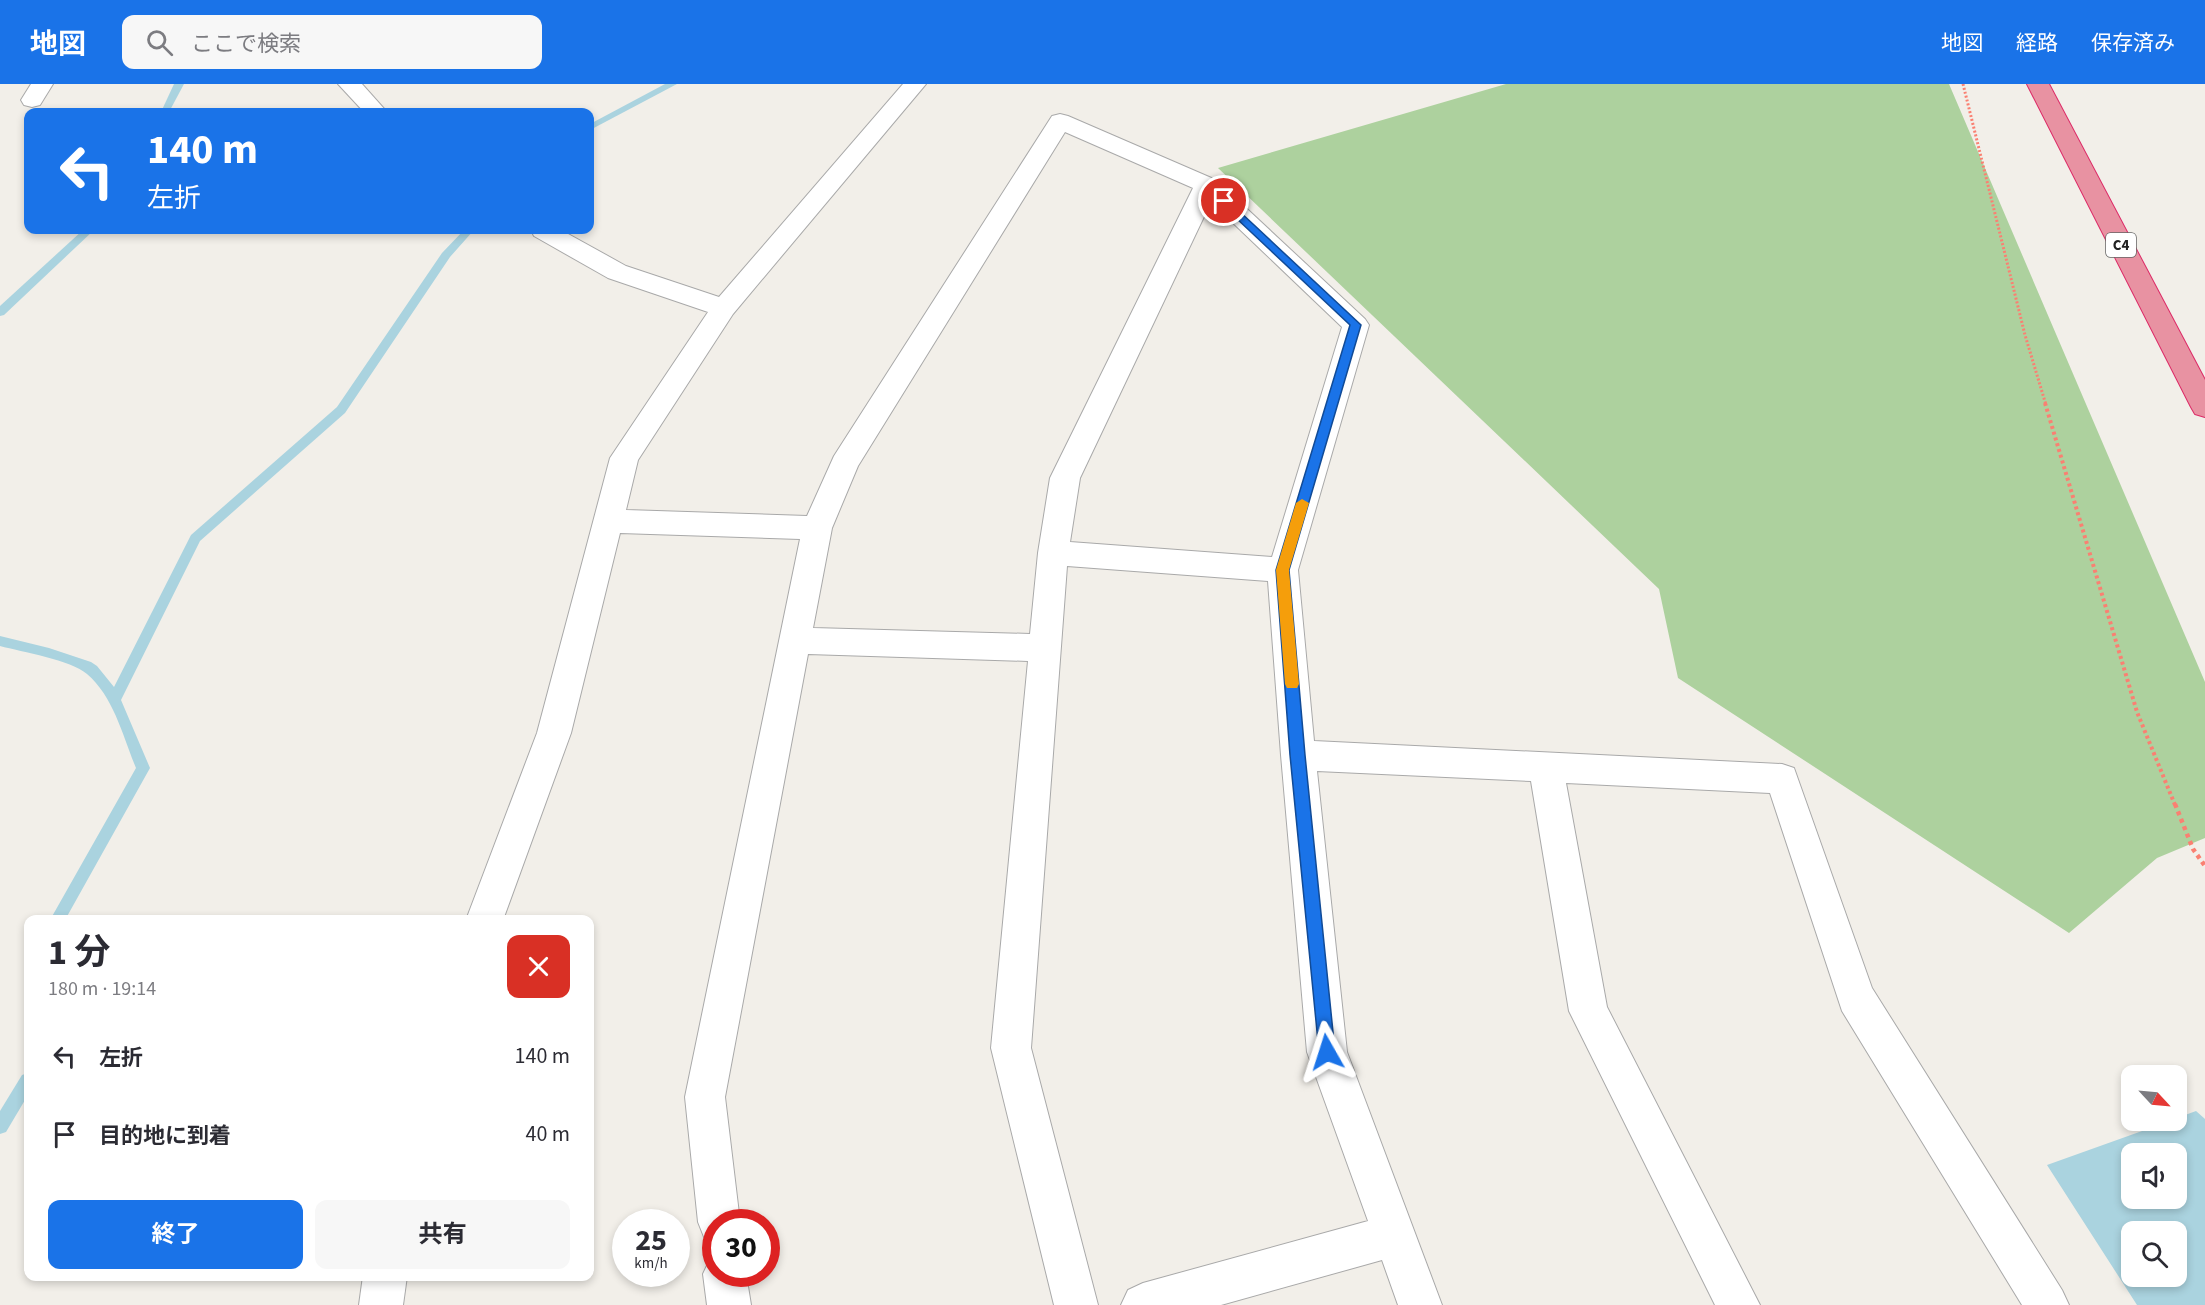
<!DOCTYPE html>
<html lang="ja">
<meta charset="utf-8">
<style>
:root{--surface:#fff;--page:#f7f7f7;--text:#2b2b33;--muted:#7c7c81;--accent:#1a73e8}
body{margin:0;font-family:"Source Sans 3","Noto Sans JP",sans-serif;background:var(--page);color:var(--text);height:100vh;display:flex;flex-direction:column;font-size:22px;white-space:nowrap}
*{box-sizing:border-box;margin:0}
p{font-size:20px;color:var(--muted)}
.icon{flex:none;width:33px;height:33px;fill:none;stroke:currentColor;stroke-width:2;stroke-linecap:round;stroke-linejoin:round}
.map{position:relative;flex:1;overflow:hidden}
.details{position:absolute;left:24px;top:831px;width:570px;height:366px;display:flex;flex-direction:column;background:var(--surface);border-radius:12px;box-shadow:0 3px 9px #0003}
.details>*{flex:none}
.guide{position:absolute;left:24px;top:24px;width:570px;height:126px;border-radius:12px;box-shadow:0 3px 9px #0003;background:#1a73e8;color:#fff;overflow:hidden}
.needle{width:39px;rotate:116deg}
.tools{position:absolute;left:2121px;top:981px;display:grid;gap:12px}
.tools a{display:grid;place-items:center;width:66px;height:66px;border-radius:12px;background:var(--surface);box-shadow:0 3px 9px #0003;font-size:30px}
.speed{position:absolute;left:612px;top:1125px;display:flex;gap:12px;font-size:30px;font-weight:700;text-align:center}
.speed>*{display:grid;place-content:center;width:78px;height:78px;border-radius:50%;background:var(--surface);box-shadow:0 3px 9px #0003;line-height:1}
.speed small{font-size:15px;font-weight:400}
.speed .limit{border:9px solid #d22;background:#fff;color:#111}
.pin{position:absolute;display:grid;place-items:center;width:51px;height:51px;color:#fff;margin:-26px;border:3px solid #fff;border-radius:50%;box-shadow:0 2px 6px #0007}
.me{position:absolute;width:66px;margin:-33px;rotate:354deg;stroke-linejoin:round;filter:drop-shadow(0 0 4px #0008)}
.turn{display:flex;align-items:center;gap:21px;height:126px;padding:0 24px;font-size:27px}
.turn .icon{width:78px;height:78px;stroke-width:2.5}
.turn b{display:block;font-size:42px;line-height:51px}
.round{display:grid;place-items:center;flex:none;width:63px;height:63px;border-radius:12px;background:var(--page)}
.overview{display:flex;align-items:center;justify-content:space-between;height:102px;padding:0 24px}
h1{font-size:36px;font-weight:700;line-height:45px}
.button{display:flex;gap:12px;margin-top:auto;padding:12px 24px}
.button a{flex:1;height:69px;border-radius:12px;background:var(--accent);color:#fff;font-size:24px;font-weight:700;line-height:69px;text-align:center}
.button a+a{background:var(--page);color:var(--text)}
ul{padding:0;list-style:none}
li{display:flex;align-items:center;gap:18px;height:78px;padding:0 24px}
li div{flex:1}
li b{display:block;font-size:22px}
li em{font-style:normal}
header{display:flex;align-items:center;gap:36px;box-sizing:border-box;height:84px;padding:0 30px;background:var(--accent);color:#fff}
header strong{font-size:28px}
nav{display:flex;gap:33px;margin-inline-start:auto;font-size:21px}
.search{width:420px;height:54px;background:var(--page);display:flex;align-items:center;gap:15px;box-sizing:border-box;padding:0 21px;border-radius:12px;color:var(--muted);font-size:22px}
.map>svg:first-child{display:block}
</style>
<header>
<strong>地図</strong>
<div class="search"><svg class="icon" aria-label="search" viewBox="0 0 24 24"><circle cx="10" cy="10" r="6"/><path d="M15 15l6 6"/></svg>ここで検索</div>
<nav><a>地図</a><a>経路</a><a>保存済み</a></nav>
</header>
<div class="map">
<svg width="2205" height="1221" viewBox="0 0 2205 1221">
<rect width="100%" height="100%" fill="#f2efe9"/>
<!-- forest -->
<polygon fill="#add19e" points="1506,0 1949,0 2205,598 2205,754 2157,774 2069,849 1678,594 1659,505 1218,84"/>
<!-- water -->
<path fill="#aad3df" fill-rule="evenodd" d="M2196 1027 2205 1035V1221H2137L2047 1081 2170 1037 2176 1036 2177 1034ZM2132 1070H2176V1114H2132ZM2132 1148H2176V1192H2132Z"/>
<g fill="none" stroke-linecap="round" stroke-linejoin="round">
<!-- stream -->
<g fill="#aad3df" fill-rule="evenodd">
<polygon points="174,0 184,0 169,28 161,28"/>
<polygon points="665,0 677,0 590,46 590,40"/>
<polygon points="83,146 94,146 4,231 0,232 0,222"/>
<path d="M464 146H474L450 173 345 329 200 457 121 616 150 684 65 836H50L136 684C123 653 114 613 87 590 71 576 22 568 0 562V552L49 564 91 578 97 582 114 603 191 451 337 323 442 169Z"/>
<polygon points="28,989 28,1011 6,1048 0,1050 0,1027 22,991"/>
</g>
<defs>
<g id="street">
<polygon points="31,0 53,0 40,21 32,23 24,21 21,16"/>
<polygon points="338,0 362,0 387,28 364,28"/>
<path d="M903 0H926L733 230 638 376 626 426 807 432 834 372 1052 32 1060 30 1068 32 1216 96 1365 235 1369 241 1298 486 1314 657 1782 680 1794 684 1872 904 2062 1206 2069 1221H2022L1842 927 1770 709 1566 699 1607 923 1760 1221H1715L1569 927 1531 697 1317 687 1347 968 1442 1221H1398L1382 1176 1221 1221H1121L1128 1206 1143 1199 1368 1137 1307 968 1281 671 1268 497 1067 482 1031 964 1098 1221H1054L991 964 1028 577 808 570 725 1013 740 1138H716V1158L704 1153 698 1138 685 1013 800 455 620 449 571 649 503 836H466L537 649 610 374 708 228 608 194 534 152 531 146H561L626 182 719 213ZM1065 48 1193 104 1050 394 1038 469 1030 550 813 544 832 444 858 382ZM1211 118 1342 243 1272 473 1070 458 1080 394Z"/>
<polygon points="716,1172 716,1190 746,1190 751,1221 707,1221 703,1190 710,1175"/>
<polygon points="363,1192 407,1192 403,1221 359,1221"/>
</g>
<polygon id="highway" points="2027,0 2049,0 2205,296 2205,333 2195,330 2191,323"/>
</defs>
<!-- street casing -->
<use href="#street" stroke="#a9a9a9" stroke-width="2"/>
<!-- highway casing -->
<use href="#highway" stroke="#dc2a67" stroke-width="2"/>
<!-- path-far2 -->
<polyline stroke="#fa8072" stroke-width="3" stroke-dasharray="2 2" stroke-linecap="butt" points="1963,0 2025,251 2046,321"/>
<!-- path-far1 -->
<polyline stroke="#fa8072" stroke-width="4" stroke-dasharray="3 3" stroke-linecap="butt" points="2045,319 2137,628 2175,721"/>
<!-- path -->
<polyline stroke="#fa8072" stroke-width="4.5" stroke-dasharray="4 4" stroke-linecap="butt" points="2175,720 2193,765 2205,782"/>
<!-- street -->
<use href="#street" fill="#fff" fill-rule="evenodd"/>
<!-- highway -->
<use href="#highway" fill="#e892a2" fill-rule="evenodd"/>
</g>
<!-- route -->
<polygon fill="#1a73e8" stroke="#114b97" stroke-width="1.5" points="1224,113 1361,241 1289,486 1305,671 1335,968 1333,973 1327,976 1321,973 1319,968 1290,671 1276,486 1350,241 1220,119 1220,114"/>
<!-- slow -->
<polygon fill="#f59e0b" points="1302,415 1309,419 1289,486 1299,600 1297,604 1287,604 1285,600 1276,486 1296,419"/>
<g text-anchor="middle" stroke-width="6" stroke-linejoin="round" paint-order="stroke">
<!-- shield labels -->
<rect fill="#fff" stroke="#646464" stroke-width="1.5" x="2106" y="149" width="30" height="24" rx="4.5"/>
<g font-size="15" font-weight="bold" fill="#222">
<text x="2121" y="166">C4</text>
</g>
</g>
</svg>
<div class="tools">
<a><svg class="needle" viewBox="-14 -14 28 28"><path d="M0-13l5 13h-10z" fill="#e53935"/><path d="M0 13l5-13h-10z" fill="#7c7c81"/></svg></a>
<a><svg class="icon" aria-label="sound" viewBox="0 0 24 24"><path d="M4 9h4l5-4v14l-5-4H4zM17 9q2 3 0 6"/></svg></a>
<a><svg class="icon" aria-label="search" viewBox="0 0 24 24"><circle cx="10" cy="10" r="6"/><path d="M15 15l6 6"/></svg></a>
</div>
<div class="speed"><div>25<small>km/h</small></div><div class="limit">30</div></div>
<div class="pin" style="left:1224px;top:117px;background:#d93025"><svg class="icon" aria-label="arrive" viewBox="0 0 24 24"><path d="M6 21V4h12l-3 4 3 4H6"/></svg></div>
<svg class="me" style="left:1327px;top:968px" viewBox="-20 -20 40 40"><path d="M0-17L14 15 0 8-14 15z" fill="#1a73e8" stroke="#fff" stroke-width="4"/></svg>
<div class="guide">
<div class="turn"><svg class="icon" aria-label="left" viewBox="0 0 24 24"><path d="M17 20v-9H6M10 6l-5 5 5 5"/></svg><div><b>140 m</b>左折</div></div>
</div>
<section class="details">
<div class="overview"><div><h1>1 分</h1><p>180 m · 19:14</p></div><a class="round" style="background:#d93025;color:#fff"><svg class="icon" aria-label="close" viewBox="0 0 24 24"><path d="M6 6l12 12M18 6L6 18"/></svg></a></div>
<ul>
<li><svg class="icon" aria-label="left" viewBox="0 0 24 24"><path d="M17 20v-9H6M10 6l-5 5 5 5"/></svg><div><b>左折</b></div><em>140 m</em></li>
<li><svg class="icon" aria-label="arrive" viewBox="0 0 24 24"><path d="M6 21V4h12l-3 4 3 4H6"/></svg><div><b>目的地に到着</b></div><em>40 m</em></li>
</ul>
<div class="button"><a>終了</a><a>共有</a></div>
</section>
</div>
